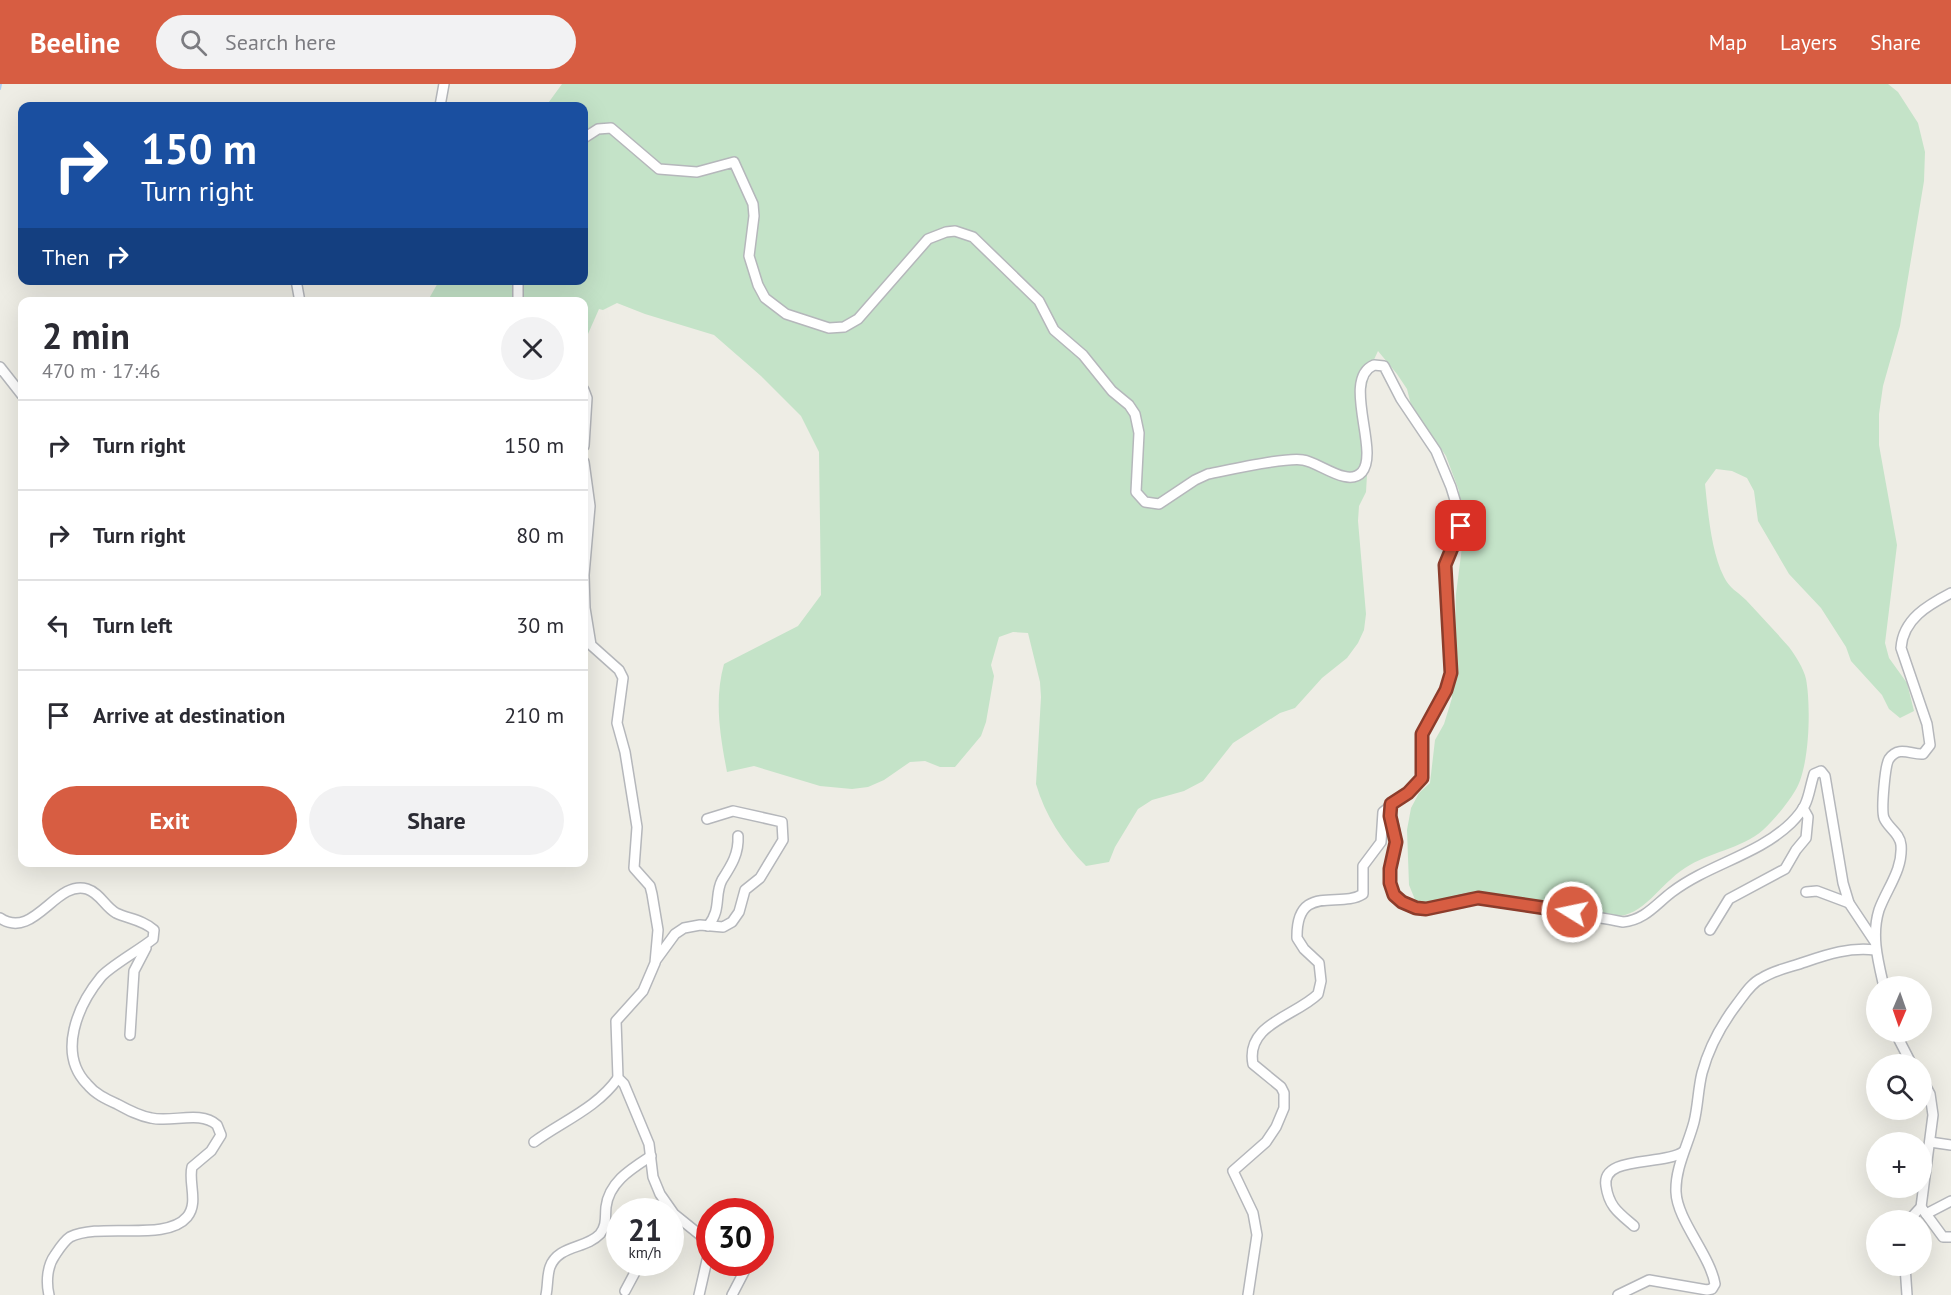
<!DOCTYPE html>
<meta charset="utf-8">
<style>
:root{--surface:#fff;--page:#f2f2f3;--text:#2b2b33;--muted:#7c7c81;--line:#e1e1e2;--accent:#d75d42}
body{margin:0;font-family:"PT Sans",sans-serif;background:var(--page);color:var(--text);height:100vh;display:flex;flex-direction:column;font-size:22px;white-space:nowrap}
*{box-sizing:border-box;margin:0}
p{font-size:20px;color:var(--muted)}
.icon{flex:none;width:33px;height:33px;fill:none;stroke:currentColor;stroke-width:2;stroke-linecap:round;stroke-linejoin:round}
.map{position:relative;flex:1;overflow:hidden}
.sheet{position:absolute;left:18px;top:213px;width:570px;height:570px;display:flex;flex-direction:column;background:var(--surface);border-radius:12px;box-shadow:0 6px 24px #0002}
.sheet>*{flex:none}
.guide{position:absolute;left:18px;top:18px;width:570px;height:183px;border-radius:12px;box-shadow:0 6px 24px #0002;background:#1a4fa0;color:#fff;overflow:hidden}
.needle{width:39px;rotate:182deg}
.tools{position:absolute;left:1866px;top:892px;display:grid;gap:12px}
.tools a{display:grid;place-items:center;width:66px;height:66px;border-radius:50%;background:var(--surface);box-shadow:0 6px 24px #0002;font-size:30px}
.speed{position:absolute;left:606px;top:1114px;display:flex;gap:12px;font-size:30px;font-weight:700;text-align:center}
.speed>*{display:grid;place-content:center;width:78px;height:78px;border-radius:50%;background:var(--surface);box-shadow:0 6px 24px #0002;line-height:1}
.speed small{font-size:15px;font-weight:400}
.speed .limit{border:9px solid #d22;background:#fff;color:#111}
.pin{position:absolute;display:grid;place-items:center;width:51px;height:51px;color:#fff;margin:-26px;border-radius:12px;box-shadow:0 3px 9px #0006}
.me{position:absolute;width:66px;margin:-33px;rotate:280deg;stroke-linejoin:round;filter:drop-shadow(0 0 4px #0008)}
.turn{display:flex;align-items:center;gap:21px;height:126px;padding:0 24px;font-size:27px}
.turn .icon{width:78px;height:78px;stroke-width:2.5}
.turn b{display:block;font-size:42px;line-height:51px}
.then{display:flex;align-items:center;height:57px;padding:0 24px;background:#0003;gap:12px;font-size:22px}
.round{display:grid;place-items:center;flex:none;width:63px;height:63px;border-radius:32px;background:var(--page)}
.overview{display:flex;align-items:center;justify-content:space-between;height:102px;padding:0 24px}
h1{font-size:36px;font-weight:600;line-height:45px}
.cta{display:flex;gap:12px;margin-top:auto;padding:12px 24px}
.cta a{flex:1;height:69px;border-radius:36px;background:var(--accent);color:#fff;font-size:24px;font-weight:600;line-height:69px;text-align:center}
.cta a+a{background:var(--page);color:var(--text)}
ul{padding:0;list-style:none}
li{display:flex;align-items:center;gap:18px;height:90px;padding:0 24px;border-top:2px solid var(--line)}
li div{flex:1}
li b{display:block;font-size:22px}
li em{font-style:normal}
header{display:flex;align-items:center;gap:36px;box-sizing:border-box;height:84px;padding:0 30px;background:var(--accent);color:#fff}
header strong{font-size:28px}
nav{display:flex;gap:33px;margin-inline-start:auto;font-size:21px}
.search{width:420px;height:54px;background:var(--page);display:flex;align-items:center;gap:15px;box-sizing:border-box;padding:0 21px;border-radius:33px;color:var(--muted);font-size:22px}
.map>svg:first-child{display:block}
</style>
<header>
<strong>Beeline</strong>
<div class="search"><svg class="icon" aria-label="search" viewBox="0 0 24 24"><circle cx="10" cy="10" r="6"/><path d="M15 15l6 6"/></svg>Search here</div>
<nav><a>Map</a><a>Layers</a><a>Share</a></nav>
</header>
<div class="map">
<svg width="1951" height="1211" viewBox="0 0 1951 1211">
<rect width="100%" height="100%" fill="#eeede5"/>
<!-- green -->
<path fill="#c4e3c8" d="M562 0H1888L1898 8 1918 39 1925 68 1924 97 1900 242 1883 302 1879 330V361L1897 461 1885 559 1889 574 1907 599 1914 627 1900 634 1889 625 1882 611 1851 577 1846 563 1821 524 1789 490 1758 437 1754 407 1747 394 1732 387 1716 385 1705 400C1708 427 1711 468 1724 493 1729 504 1738 508 1746 516 1760 531 1775 547 1789 563 1795 571 1804 585 1806 595 1811 621 1810 684 1795 707 1787 720 1774 736 1763 746 1741 765 1709 768 1685 784 1654 804 1638 846 1595 828L1491 813 1430 822 1416 818 1409 801 1407 746 1411 724 1419 709 1430 699 1435 656 1444 640 1452 614 1449 598 1454 586 1456 510 1462 463 1459 448V407L1446 372 1411 321 1407 305 1397 290 1378 267 1371 282 1361 327 1368 374 1366 408 1359 422 1358 437 1366 530 1364 546 1358 559 1347 574 1322 594 1295 624 1280 629 1233 659 1203 697 1184 707 1152 716 1138 725 1115 763 1109 778 1086 782C1063 759 1045 731 1036 700L1041 613 1040 598 1028 549 1013 548 999 553 991 581 994 592 986 638 981 652 955 683H940L925 677 910 678 884 696 868 703 852 705 820 702 754 682 727 688C720 651 714 616 724 580L798 542 821 511 819 368 801 332 761 292 714 251 645 230 617 219 603 226 599 225 584 259V218H427L439 197 584 196V22H546Z"/>
<g fill="none" stroke-linecap="round" stroke-linejoin="round">
<!-- stream -->
<polyline stroke="#adcff6" stroke-width="2" points="0,5 1,0"/>
<defs>
<g id="minor">
<polyline points="440,22 444,0"/>
<path d="M584 54 598 45 611 44 659 85 697 88 734 78 753 120 754 132 749 172 758 201 765 214 786 230 829 244 844 243 858 235 928 155 946 148 955 147 973 153 1039 217 1054 246 1083 271 1112 307 1129 321 1135 330 1139 349 1136 408 1145 418 1159 420 1195 396 1208 390C1229 386 1285 373 1303 376 1319 378 1348 404 1362 388 1380 367 1341 295 1374 281L1384 282 1401 315 1436 367 1451 403 1462 439 1445 481 1451 581 1449 598 1422 650V694L1416 702 1383 728 1381 758 1363 782V810C1340 825 1296 798 1297 854L1304 865 1319 879 1321 897 1318 910C1296 932 1245 940 1253 980L1281 1003 1284 1009V1024L1276 1043 1266 1058 1233 1087 1253 1129 1257 1151 1248 1211"/>
<polyline points="296,196 300,218"/>
<polyline points="518,196 518,218"/>
<polyline points="0,283 22,311"/>
<polyline points="584,306 587,314 584,362"/>
<polyline points="584,378 590,422 584,491 585,524 591,561 619,586 623,594 617,639 625,668 637,743 634,784 650,802 652,810 658,846 655,879 643,907 616,937 618,994 624,1000 649,1060 653,1093 660,1110 674,1130 710,1159"/>
<path d="M1391 720C1390 733 1395 743 1396 756 1397 773 1381 797 1396 813 1418 837 1448 816 1474 814 1483 813 1492 817 1501 818 1542 825 1583 830 1623 838 1645 836 1656 820 1672 808 1709 780 1758 771 1791 739 1810 720 1807 713 1814 690L1821 687 1825 692 1843 799 1849 819 1875 858"/>
<polyline points="1806,808 1817,807 1849,819"/>
<path d="M0 834C34 857 56 795 87 805 100 809 105 823 116 829 129 835 143 836 154 846L153 855C141 865 109 883 101 893 78 921 57 969 87 1000 95 1010 106 1015 117 1020 128 1026 139 1032 151 1034 172 1039 200 1026 217 1041L221 1051 211 1067 192 1083C188 1098 199 1119 187 1133 166 1158 101 1138 70 1153 64 1157 59 1165 55 1171 47 1182 46 1198 49 1211"/>
<path d="M708 842C722 825 714 811 722 796 731 782 739 770 738 752"/>
<polyline points="1710,846 1729,815 1785,785 1796,766 1806,754 1808,733 1803,724"/>
<polyline points="656,876 675,850 684,844 700,841 723,843 732,838 739,828 745,806 760,794 783,756 782,738 733,727 707,735"/>
<path d="M1884 903C1878 877 1871 852 1879 826 1887 804 1903 786 1901 761 1900 749 1888 744 1884 734 1881 726 1885 681 1889 675 1899 661 1911 671 1923 670L1930 661 1927 640 1901 564C1903 535 1928 521 1951 509"/>
<polyline points="1895,948 1912,981"/>
<polyline points="130,951 134,887 146,864"/>
<path d="M534 1058C563 1037 597 1024 618 994"/>
<polyline points="1930,1058 1951,1061"/>
<polyline points="1921,1123 1943,1153 1951,1153"/>
<polyline points="1926,1130 1951,1117"/>
<polyline points="1908,1137 1921,1123 1933,1031 1930,1010 1922,995"/>
<path d="M1634 1142C1619 1129 1609 1123 1606 1102 1601 1071 1663 1082 1683 1068"/>
<polyline points="1905,1182 1907,1211"/>
<polyline points="625,1207 640,1179"/>
<path d="M546 1211C548 1202 547 1191 550 1183 558 1161 586 1165 600 1150 607 1141 605 1133 606 1123 609 1098 631 1085 651 1072"/>
<polyline points="699,1211 710,1163"/>
<polyline points="732,1211 744,1188 743,1179"/>
<path d="M1618 1211 1649 1196 1707 1206 1712 1205 1715 1200C1710 1171 1677 1136 1676 1108 1675 1084 1688 1061 1694 1038 1698 1022 1698 1005 1702 989 1709 963 1721 941 1737 920 1744 911 1751 899 1762 894 1774 886 1791 883 1805 878 1828 870 1850 863 1875 866"/>
</g>
</defs>
<!-- minor casing -->
<use href="#minor" stroke="#b5b7bb" stroke-width="12"/>
<!-- minor -->
<use href="#minor" stroke="#fff" stroke-width="9"/>
</g>
<g fill="none" stroke-linecap="round" stroke-linejoin="round">
<defs>
<polyline id="route" points="1461,442 1445,481 1451,589 1446,606 1422,650 1422,694 1408,709 1391,720 1390,732 1396,758 1390,785 1390,799 1394,811 1402,818 1416,824 1426,825 1478,814 1572,828"/>
</defs>
<!-- route casing -->
<use href="#route" stroke="#8c3c2b" stroke-width="15"/>
<!-- route -->
<use href="#route" stroke="#d75d42" stroke-width="10"/>
</g>
</svg>
<div class="tools">
<a><svg class="needle" viewBox="-14 -14 28 28"><path d="M0-13l5 13h-10z" fill="#e53935"/><path d="M0 13l5-13h-10z" fill="#7c7c81"/></svg></a>
<a><svg class="icon" aria-label="search" viewBox="0 0 24 24"><circle cx="10" cy="10" r="6"/><path d="M15 15l6 6"/></svg></a>
<a>+</a>
<a>−</a>
</div>
<div class="speed"><div>21<small>km/h</small></div><div class="limit">30</div></div>
<div class="pin" style="left:1461px;top:442px;background:#d93025"><svg class="icon" aria-label="arrive" viewBox="0 0 24 24"><path d="M6 21V4h12l-3 4 3 4H6"/></svg></div>
<svg class="me" style="left:1572px;top:828px" viewBox="-20 -20 40 40"><circle r="17" fill="#d75d42" stroke="#fff" stroke-width="3"/><path d="M0-11L8 9 0 5-8 9z" fill="#fff"/></svg>
<div class="guide">
<div class="turn"><svg class="icon" aria-label="right" viewBox="0 0 24 24"><path d="M7 20v-9h11M14 6l5 5-5 5"/></svg><div><b>150 m</b>Turn right</div></div>
<div class="then">Then<svg class="icon" aria-label="right" viewBox="0 0 24 24"><path d="M7 20v-9h11M14 6l5 5-5 5"/></svg></div>
</div>
<section class="sheet">
<div class="overview"><div><h1>2 min</h1><p>470 m · 17:46</p></div><a class="round"><svg class="icon" aria-label="close" viewBox="0 0 24 24"><path d="M6 6l12 12M18 6L6 18"/></svg></a></div>
<ul>
<li><svg class="icon" aria-label="right" viewBox="0 0 24 24"><path d="M7 20v-9h11M14 6l5 5-5 5"/></svg><div><b>Turn right</b></div><em>150 m</em></li>
<li><svg class="icon" aria-label="right" viewBox="0 0 24 24"><path d="M7 20v-9h11M14 6l5 5-5 5"/></svg><div><b>Turn right</b></div><em>80 m</em></li>
<li><svg class="icon" aria-label="left" viewBox="0 0 24 24"><path d="M17 20v-9H6M10 6l-5 5 5 5"/></svg><div><b>Turn left</b></div><em>30 m</em></li>
<li><svg class="icon" aria-label="arrive" viewBox="0 0 24 24"><path d="M6 21V4h12l-3 4 3 4H6"/></svg><div><b>Arrive at destination</b></div><em>210 m</em></li>
</ul>
<div class="cta"><a>Exit</a><a>Share</a></div>
</section>
</div>
